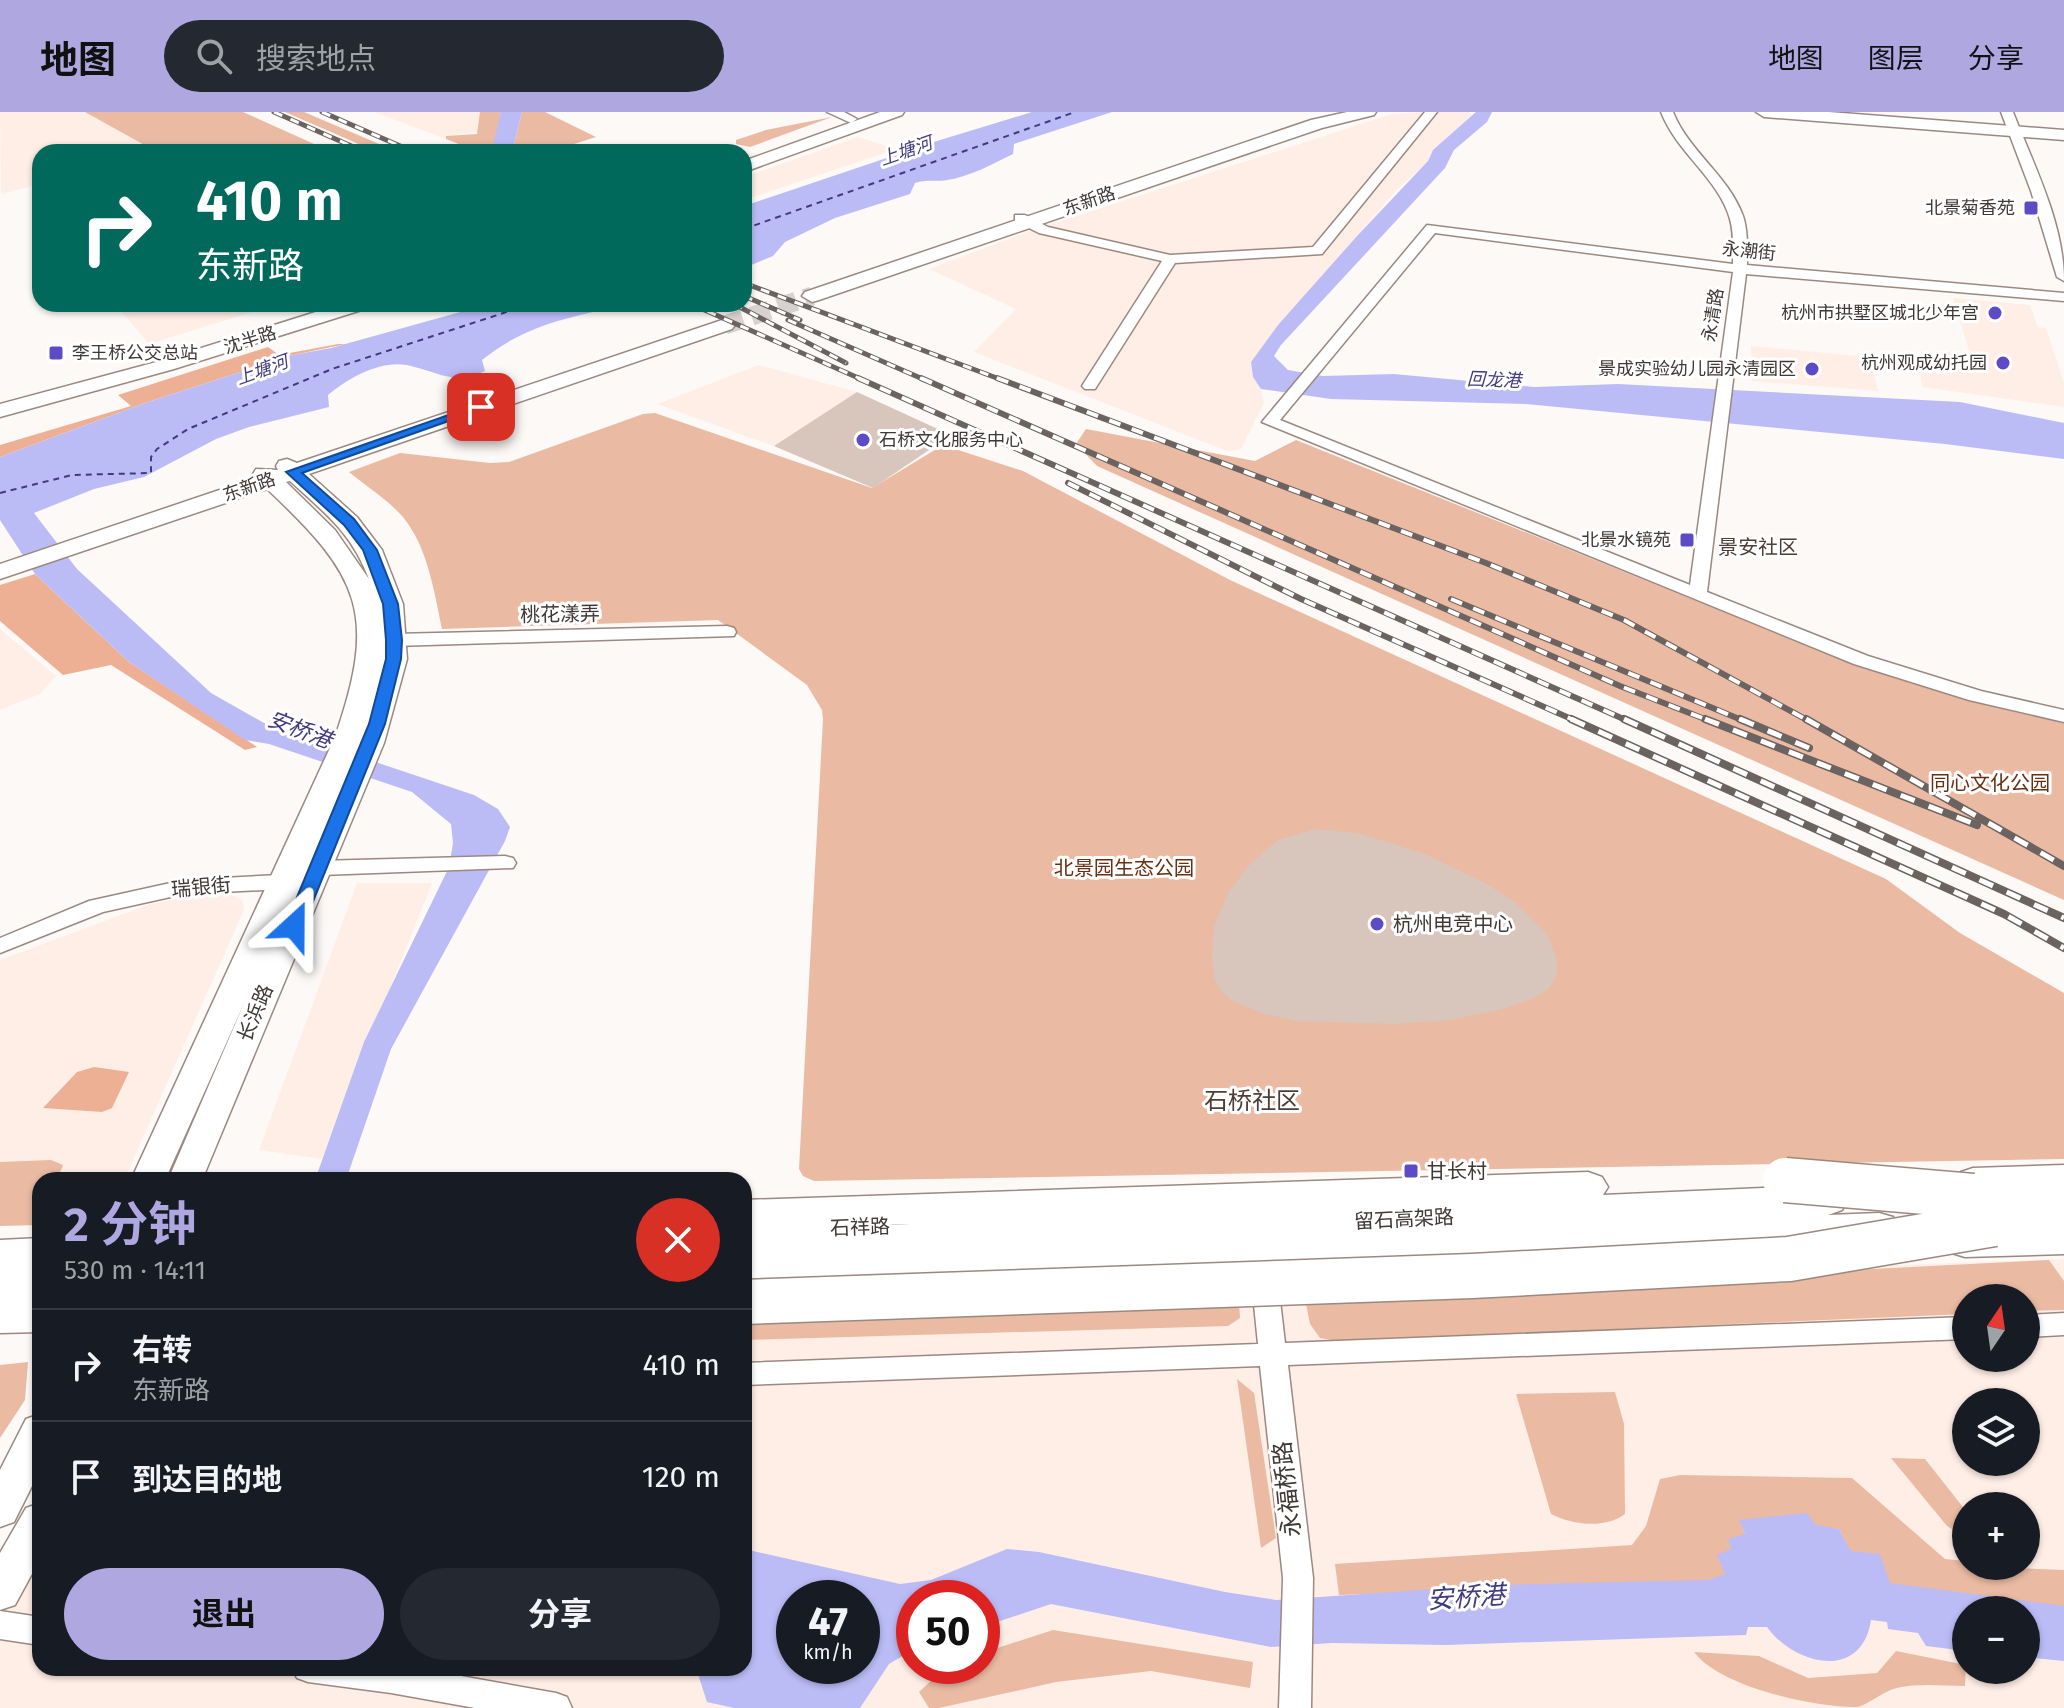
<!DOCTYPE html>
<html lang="zh">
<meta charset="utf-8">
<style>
:root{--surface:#171b24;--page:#242831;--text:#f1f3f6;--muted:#9ea1a6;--line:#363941;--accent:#aea7e0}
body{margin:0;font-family:"Fira Sans","Noto Sans SC",sans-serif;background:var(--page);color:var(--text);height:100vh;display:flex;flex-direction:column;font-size:30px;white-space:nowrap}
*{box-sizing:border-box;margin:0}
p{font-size:26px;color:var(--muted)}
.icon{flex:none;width:44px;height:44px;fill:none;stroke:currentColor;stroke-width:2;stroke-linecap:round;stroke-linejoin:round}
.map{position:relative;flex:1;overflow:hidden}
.details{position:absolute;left:32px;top:1060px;width:720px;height:504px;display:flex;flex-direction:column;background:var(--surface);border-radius:24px;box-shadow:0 2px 6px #0004}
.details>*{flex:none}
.guide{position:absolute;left:32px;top:32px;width:720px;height:168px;border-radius:24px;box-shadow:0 2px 6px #0004;background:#00695c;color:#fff;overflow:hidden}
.needle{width:52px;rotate:13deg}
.tools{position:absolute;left:1952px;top:1172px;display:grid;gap:16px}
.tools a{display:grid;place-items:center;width:88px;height:88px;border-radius:50%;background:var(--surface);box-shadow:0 2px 6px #0004;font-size:40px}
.speed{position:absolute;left:776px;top:1468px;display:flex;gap:16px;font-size:40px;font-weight:700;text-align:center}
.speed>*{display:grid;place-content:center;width:104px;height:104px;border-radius:50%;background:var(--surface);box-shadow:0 2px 6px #0004;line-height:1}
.speed small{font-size:20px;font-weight:400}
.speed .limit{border:12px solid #d22;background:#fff;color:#111}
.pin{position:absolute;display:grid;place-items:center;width:68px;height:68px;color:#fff;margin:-34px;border-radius:16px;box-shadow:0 4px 12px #0006}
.me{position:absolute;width:88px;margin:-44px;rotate:24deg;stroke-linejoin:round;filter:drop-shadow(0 0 6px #0008)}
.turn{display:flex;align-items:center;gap:28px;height:168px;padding:0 32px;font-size:36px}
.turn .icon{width:104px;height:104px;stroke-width:2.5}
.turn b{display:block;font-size:56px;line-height:68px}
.round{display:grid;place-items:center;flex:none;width:84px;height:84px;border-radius:42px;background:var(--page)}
.overview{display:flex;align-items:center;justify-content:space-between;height:136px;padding:0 32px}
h1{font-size:48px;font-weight:700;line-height:60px;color:var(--accent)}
.action{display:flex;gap:16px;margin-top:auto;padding:16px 32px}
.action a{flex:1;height:92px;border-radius:48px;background:var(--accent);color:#111;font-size:32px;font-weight:700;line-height:92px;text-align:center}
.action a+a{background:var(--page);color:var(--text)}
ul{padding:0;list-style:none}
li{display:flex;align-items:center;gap:24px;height:112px;padding:0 32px;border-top:2px solid var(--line)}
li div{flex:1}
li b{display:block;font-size:30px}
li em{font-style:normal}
header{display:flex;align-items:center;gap:48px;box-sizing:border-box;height:112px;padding:0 40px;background:var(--accent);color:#111}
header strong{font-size:38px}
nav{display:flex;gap:44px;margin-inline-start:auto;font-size:28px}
.search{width:560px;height:72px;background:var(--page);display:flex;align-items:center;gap:20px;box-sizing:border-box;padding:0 28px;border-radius:44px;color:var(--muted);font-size:30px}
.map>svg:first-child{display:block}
</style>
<header>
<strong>地图</strong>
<div class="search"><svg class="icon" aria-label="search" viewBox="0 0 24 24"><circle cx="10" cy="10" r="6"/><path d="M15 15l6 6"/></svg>搜索地点</div>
<nav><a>地图</a><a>图层</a><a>分享</a></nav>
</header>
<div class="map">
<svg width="2064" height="1596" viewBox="0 0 2064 1596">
<rect width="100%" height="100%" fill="#fdf9f7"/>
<!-- built -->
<g fill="#ffeee6" fill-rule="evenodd">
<polygon points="0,0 123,0 186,40 40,40 40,72 1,82"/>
<polygon points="374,0 481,0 480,20 446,24 446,27"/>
<polygon points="1423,0 1469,0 1473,5 1433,38 1428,49 1398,77 1278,213 1251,250 1253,265 1261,277 1264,291 1241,337 1227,339 974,240 1016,197 929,157 1030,119 1392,2"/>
<polygon points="858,25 896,37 744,88 744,65"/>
<polygon points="1953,186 2030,193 2038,215 2046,216 2064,271 2064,295 1922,275 1920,260 1949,263 1947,240 1970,242"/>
<polygon points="115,192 278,192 149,232"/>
<polygon points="1751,234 1870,245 1878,279 1752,269"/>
<polygon points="759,253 857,280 774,334 657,292"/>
<polygon points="0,517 56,564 40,582 0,598"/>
<polygon points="357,771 432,771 322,1047 259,1038"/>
<polygon points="202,783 234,784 242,788 244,798 124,1068 40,1068 0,1112 0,848 150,792"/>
<path d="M2064 1147V1596H0V1512L40 1446V1556H744V1196ZM1966 1186H2026V1246H1966ZM1966 1290H2026V1350H1966ZM1966 1394H2026V1454H1966ZM794 1486H862V1554H794ZM914 1486H982V1554H914ZM1966 1498H2026V1558H1966Z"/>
</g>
<!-- green -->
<g fill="#eabaa3">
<polygon points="85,0 243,0 332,40 157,40"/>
<polygon points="285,0 304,0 398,40 377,40"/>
<polygon points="480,0 501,0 494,40 479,40 446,27 446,24 477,22"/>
<polygon points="522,0 545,0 596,25 549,40 517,40 514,32"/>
<polygon points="832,5 750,35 736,32 736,28 766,18"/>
<path d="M655 301 872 376 943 333 1023 359 1230 468 1886 767 1960 821 2064 881V1047L814 1069 803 1064 799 1057 823 607 822 598 807 573 718 508 442 517C434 479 428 436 403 405 388 388 366 374 349 360L400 341 490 351 509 350 643 302Z"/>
<path d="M1086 317 1255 349 1296 328 1841 547C1915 574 1987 596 2064 610V788L1097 354 1076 332Z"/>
<polygon points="51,1048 63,1053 57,1068 40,1068 40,1113 0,1114 0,1050"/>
<polygon points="2049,1148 2064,1169 2064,1198 2026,1199 2026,1186 1966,1186 1966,1202 1336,1229 1320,1226 1310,1212 1306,1192 1321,1185"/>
<polygon points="1239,1191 1240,1206 1228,1214 744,1228 744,1208"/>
<polygon points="28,1250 25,1288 0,1326 0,1253"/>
<polygon points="1237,1267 1254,1281 1276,1426 1261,1436"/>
<path d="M1615 1280 1624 1312 1625 1402C1605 1417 1572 1413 1551 1402L1516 1282Z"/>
<polygon points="1891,1346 1925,1347 1966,1399 1966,1426 1947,1414"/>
<polygon points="1680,1363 1852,1366 1945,1447 1966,1449 1966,1454 2064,1458 2064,1494 1893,1495 1851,1440 1839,1417 1740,1409 1745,1422 1725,1462 1712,1470 1339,1483 1335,1452 1632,1433 1646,1414 1660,1367"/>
<polygon points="1053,1518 1253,1550 1250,1576 1151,1559 1056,1570 939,1596 929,1596 919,1580 947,1554 982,1554 982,1541"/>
<path d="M1896 1539 1966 1553 1965 1574C1943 1574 1918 1571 1897 1576 1883 1579 1871 1591 1858 1595 1815 1596 1720 1575 1694 1540L1759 1544 1808 1566 1877 1561Z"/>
</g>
<!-- forest -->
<g fill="#edb094">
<polygon points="338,232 346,232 293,243 148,290 0,345 0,333 131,294 118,283 268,235 279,243"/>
<polygon points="35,462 129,550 257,635 245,638 111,553 63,563 0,509 0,473"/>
<polygon points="94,955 129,960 112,996 102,1000 43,996 77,960"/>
</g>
<!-- water -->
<g fill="#bbbcf6" fill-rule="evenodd">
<polygon points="501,0 522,0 514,32 517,40 494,40 492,37"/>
<path d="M1032 0H1112L1014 32 1013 42C993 52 969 65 947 68 935 70 927 67 915 71L910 82 835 106 785 130 773 144 744 156V94L937 29Z"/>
<polygon points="1476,0 1492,0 1487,10 1454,38 1445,56 1281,233 1274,244 1288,258 1323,264 1394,262 1534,275 1618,272 1960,290 2064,311 2064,347 1945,332 1526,292 1331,287 1261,277 1253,265 1251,250 1278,213 1357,124 1428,49 1433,38"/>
<path d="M489 192H628C573 205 528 211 482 248L485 259C453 274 439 260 407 253 380 248 348 266 328 283L329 295 249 315 216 327 144 365 94 377 34 401 77 457 211 581 271 615 474 683 498 697 510 715 505 729 391 937 346 1068H315L364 930 449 755 453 731 451 712 412 680 269 632 245 628 129 550 35 462 0 408V345L148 290 293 243 331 236Z"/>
<path d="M1807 1401 1816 1413 1839 1417 1851 1439 1880 1442 1890 1471 2064 1494V1549L2026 1545V1498H1966V1539L1926 1534 1918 1521 1888 1517 1887 1510 1871 1508C1862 1569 1795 1554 1767 1515H1748L1746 1523 1446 1533 1332 1531 1271 1535 1051 1492 982 1515V1486H914V1537L889 1552 860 1596H734L707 1590 696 1556H744V1437L900 1472 931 1468 1007 1437 1039 1440 1225 1480 1276 1488 1493 1473 1708 1468 1725 1462 1717 1443 1731 1437 1728 1427 1745 1422 1739 1408ZM794 1486H862V1554H794Z"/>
</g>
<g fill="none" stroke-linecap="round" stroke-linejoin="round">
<!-- ferry -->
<g stroke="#403a7f" stroke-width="2" stroke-dasharray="6 5" stroke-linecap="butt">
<polyline points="744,117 1075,0"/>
<polyline points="0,381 72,363 151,361 151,345 157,337 188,317 332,257 531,192"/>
</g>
</g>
<!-- building -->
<g fill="#d8c5bc">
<polygon points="857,280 951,323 873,376 774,334"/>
<polygon points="1315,717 1358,721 1425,742 1487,772 1516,791 1548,823 1557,850 1557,861 1550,876 1534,886 1507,896 1451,908 1393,912 1297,909 1265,902 1234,890 1221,879 1214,865 1212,843 1214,815 1227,783 1248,754 1278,728"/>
</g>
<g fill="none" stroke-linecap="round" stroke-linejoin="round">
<!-- major-tunnel -->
<polyline stroke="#d7d2d0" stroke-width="19" stroke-dasharray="19 9" stroke-linecap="butt" points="725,213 812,184"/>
<defs>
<g id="minor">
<polygon points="827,0 844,0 857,7 851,11"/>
<polygon points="1425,0 1437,0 1322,142 1175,151 1095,277 1085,277 1082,274 1162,149 1039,121 1015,109 1015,103 1025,103 1048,115 1170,143 1313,135"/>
<path d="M1661 0H1673C1689 40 1728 63 1743 104 1748 119 1747 137 1747 153L2064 181V189L1746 162 1707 480 1868 544 1981 579 2064 598V610L1969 588 1854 552 1262 310 1427 113 1733 152C1733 137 1734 121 1730 107 1719 67 1677 41 1661 0ZM1435 121 1733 160 1690 473 1280 308Z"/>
<path d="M2001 0H2013C2034 54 2064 111 2064 169L2057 165 2031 79Z"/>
<polygon points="727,514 734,516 736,520 734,524 394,534 385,528 394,522"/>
<polygon points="505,744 513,746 516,751 513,756 321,763 283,777 184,782 103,800 0,841 0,826 89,789 184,768 280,763 318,749"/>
<polygon points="1264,1153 1273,1156 1277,1163 1285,1231 1966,1205 1966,1227 1288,1253 1313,1466 1311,1596 1279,1596 1283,1466 1260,1254 744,1273 744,1251 1258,1232 1251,1163 1255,1156"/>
<polygon points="2064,1201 2064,1223 2026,1225 2026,1203"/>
<polygon points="0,1499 40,1505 40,1533 0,1527"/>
<polygon points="292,1556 416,1556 556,1581 567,1585 572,1596 475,1596 391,1581 308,1570 297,1566"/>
</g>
<g id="major">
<polygon points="880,0 904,0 902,3 744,60 744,49"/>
<polygon points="1347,0 1376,0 1374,3 1322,16 819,188 812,190 802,184 805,180 1311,8"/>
<polygon points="1756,0 1829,0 2064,18 2064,28 1764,5"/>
<polygon points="341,192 371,192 368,196 174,257 0,305 0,292 160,249"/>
<path d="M725 207 735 213 732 217 309 362 357 405 382 438 403 492 407 547 384 631 202 1068H168L246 887 165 1068H131L335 625C378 501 360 464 267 377L0 467V452L255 366 253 362 256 357 278 358 276 354 279 349 287 347 297 351ZM290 369C326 402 351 420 369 467L335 418 286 370Z"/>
<polygon points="2064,1053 2064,1079 1973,1082 1961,1078 1956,1069 1961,1060 1973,1056"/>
<polygon points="838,1103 851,1107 856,1116 851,1125 838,1129 744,1132 744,1106"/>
<polygon points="2064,1114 2064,1142 1965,1145 1952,1141 1947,1131 1952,1121 1965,1117"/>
<polygon points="40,1126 40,1154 0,1156 0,1128"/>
<polygon points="40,1190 40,1220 0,1221 0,1191"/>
<polygon points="40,1302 40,1358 14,1410 0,1415 0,1358 26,1307"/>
<polygon points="40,1391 40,1447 15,1493 0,1498 0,1441 26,1396"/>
</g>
<g id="highway">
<polygon points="1588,1060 1602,1065 1608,1075 1603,1083 1828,1073 1842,1078 1848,1088 1842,1098 1828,1103 1879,1101 1893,1105 1899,1116 1893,1127 1879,1131 744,1177 744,1120 910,1112 744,1118 744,1088"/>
<polygon points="2064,1066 2064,1124 1971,1128 1957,1124 1951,1113 1957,1102 1967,1099 1948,1100 1934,1095 1928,1085 1934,1075 1948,1070"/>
<polygon points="40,1143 40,1203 0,1204 0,1145"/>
</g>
</defs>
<!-- minor casing -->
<use href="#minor" stroke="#9b8980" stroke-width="3"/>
<!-- major casing -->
<use href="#major" stroke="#9b8980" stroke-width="3"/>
<!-- highway casing -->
<use href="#highway" stroke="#9b8980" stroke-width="3"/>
<!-- minor -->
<use href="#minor" fill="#fff" fill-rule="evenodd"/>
<!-- major -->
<use href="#major" fill="#fff" fill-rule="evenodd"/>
<!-- highway -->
<use href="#highway" fill="#fff" fill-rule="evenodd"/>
<defs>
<g id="rail-far2">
<polyline points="274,0 365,40"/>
<polyline points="322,0 414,40"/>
<polyline points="744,171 1002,268"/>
<polyline points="744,184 800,208"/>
<polyline points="691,192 863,268"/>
<polyline points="734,192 846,251"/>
<polyline points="788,208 925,268"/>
</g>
<g id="rail-far1">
<polyline points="858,266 1628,609"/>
<polyline points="921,266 1620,574 1710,609"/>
<polyline points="997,266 1486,451 1624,508 1809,609"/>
<polyline points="1068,371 1301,487 1576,609"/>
<polyline points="1451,487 1744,609"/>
</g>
<g id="rail">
<polyline points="1571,607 2004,802 2064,836"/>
<polyline points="1624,607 2064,806"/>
<polyline points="1705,607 1977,713"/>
<polyline points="1740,607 1809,636"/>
<polyline points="1806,607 2064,754"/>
</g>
</defs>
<!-- rail-far2 casing -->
<use href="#rail-far2" stroke="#6a6360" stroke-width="5"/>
<!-- rail-far1 casing -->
<use href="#rail-far1" stroke="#6a6360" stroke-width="6"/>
<!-- rail casing -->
<use href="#rail" stroke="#6a6360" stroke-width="8"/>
<!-- rail-far2 -->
<use href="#rail-far2" stroke="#fff" stroke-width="3" stroke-dasharray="9" stroke-linecap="butt"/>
<!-- rail-far1 -->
<use href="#rail-far1" stroke="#fff" stroke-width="4" stroke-dasharray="12" stroke-linecap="butt"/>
<!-- rail -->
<use href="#rail" stroke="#fff" stroke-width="5" stroke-dasharray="15" stroke-linecap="butt"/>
<defs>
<g id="highway-bridge">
<polyline points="1785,1068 1973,1084"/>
<polyline points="744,1190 1472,1164 1789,1147 1994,1112"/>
</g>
</defs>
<!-- highway-bridge casing -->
<use href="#highway-bridge" stroke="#9b8980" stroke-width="47" stroke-linecap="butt"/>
<!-- highway-bridge -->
<use href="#highway-bridge" stroke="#fff" stroke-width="44"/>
</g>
<!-- route -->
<polygon fill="#1a73e8" stroke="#114b97" stroke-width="2" points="477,293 488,295 302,361 354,407 377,438 398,492 402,528 401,547 385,612 303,814 300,818 287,818 285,814 369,612 386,547 386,528 383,492 363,438 344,413 286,360"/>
<!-- markers -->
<g fill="#5c4bc4" stroke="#fff" stroke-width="3">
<rect x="2023" y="88" width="16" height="16" rx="4"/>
<circle cx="1995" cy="201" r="8"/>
<rect x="48" y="233" width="16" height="16" rx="4"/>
<circle cx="2003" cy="251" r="8"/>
<circle cx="1812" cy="257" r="8"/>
<circle cx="863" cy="328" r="8"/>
<rect x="1679" y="420" width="16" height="16" rx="4"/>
<circle cx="1377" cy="812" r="8"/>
<rect x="1403" y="1051" width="16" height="16" rx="4"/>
</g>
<g text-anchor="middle" stroke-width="6" stroke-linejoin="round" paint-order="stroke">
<!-- far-water labels -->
<g font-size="18" font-style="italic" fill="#403a7f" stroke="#fff">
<text transform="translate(906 39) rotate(-19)" y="6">上塘河</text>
<text transform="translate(262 258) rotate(-20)" y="6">上塘河</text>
<text transform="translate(1494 268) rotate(2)" y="6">回龙港</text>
</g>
<!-- far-street labels -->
<g font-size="18" fill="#403835" stroke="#fff">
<text transform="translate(1089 89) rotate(-19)" y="6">东新路</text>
<text transform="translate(1749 139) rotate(6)" y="6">永潮街</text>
<text transform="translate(1713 203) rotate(-81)" y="6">永清路</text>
<text transform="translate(250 228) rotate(-17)" y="6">沈半路</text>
<text transform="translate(249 375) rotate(-19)" y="6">东新路</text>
</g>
<!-- far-poi labels -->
<g font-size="18" fill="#403835" stroke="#fff" text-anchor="end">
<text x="2015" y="102">北景菊香苑</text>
<text x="1979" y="207">杭州市拱墅区城北少年宫</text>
<text x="72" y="247" text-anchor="start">李王桥公交总站</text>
<text x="1987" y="257">杭州观成幼托园</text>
<text x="1796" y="263">景成实验幼儿园永清园区</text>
<text x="879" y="334" text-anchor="start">石桥文化服务中心</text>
<text x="1671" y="434">北景水镜苑</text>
</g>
<!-- far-quarter labels -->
<g font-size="20" fill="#4d3d36" stroke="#fff">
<text x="1758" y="442">景安社区</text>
</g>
<!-- street labels -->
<g font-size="20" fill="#403835" stroke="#fff">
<text transform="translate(560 502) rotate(-1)" y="7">桃花漾弄</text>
<text transform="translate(201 775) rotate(-5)" y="7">瑞银街</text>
<text transform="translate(255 901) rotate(-67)" y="7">长浜路</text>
<text transform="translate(1404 1107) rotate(-3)" y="7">留石高架路</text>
<text transform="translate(860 1115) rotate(-2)" y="7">石祥路</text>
</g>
<!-- park labels -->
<g font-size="20" fill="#673012" stroke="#fff">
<text x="1990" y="678">同心文化公园</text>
<text x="1124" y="763">北景园生态公园</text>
</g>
<!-- poi labels -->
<g font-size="20" fill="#403835" stroke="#fff" text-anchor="start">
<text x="1393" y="819">杭州电竞中心</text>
<text x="1427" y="1066">甘长村</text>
</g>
<!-- water labels -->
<g font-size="22" font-style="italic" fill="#403a7f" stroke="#fff">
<text transform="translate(300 617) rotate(21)" y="8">安桥港</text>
</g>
<!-- quarter labels -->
<g font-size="24" fill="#4d3d36" stroke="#fff">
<text x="1252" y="997">石桥社区</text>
</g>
<!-- near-street labels -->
<g font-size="24" fill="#403835" stroke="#fff">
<text transform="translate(1287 1377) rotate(-96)" y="8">永福桥路</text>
</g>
<!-- near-water labels -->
<g font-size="26" font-style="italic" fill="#403a7f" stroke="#fff">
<text transform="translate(1466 1485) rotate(-4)" y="9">安桥港</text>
</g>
</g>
</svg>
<div class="tools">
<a><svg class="needle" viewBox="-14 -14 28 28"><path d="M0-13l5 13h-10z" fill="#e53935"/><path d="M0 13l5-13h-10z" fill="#9ea1a6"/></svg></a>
<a><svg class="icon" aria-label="layers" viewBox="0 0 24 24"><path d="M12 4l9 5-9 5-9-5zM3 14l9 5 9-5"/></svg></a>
<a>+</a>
<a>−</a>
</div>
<div class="speed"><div>47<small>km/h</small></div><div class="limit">50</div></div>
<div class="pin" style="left:481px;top:295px;background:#d93025"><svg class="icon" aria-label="arrive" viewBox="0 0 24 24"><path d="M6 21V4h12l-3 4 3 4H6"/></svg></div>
<svg class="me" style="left:294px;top:814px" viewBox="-20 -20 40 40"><path d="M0-17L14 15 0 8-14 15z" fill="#1a73e8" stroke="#fff" stroke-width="4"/></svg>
<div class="guide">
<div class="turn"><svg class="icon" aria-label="right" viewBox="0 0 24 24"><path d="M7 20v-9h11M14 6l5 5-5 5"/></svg><div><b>410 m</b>东新路</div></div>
</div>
<section class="details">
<div class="overview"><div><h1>2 分钟</h1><p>530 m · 14:11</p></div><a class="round" style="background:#d93025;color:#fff"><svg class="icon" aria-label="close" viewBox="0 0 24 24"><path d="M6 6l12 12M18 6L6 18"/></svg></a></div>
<ul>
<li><svg class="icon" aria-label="right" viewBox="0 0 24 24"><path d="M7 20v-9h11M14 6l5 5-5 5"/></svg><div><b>右转</b><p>东新路</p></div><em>410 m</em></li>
<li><svg class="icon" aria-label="arrive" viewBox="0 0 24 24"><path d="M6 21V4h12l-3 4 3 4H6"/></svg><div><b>到达目的地</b></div><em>120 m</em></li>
</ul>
<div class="action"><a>退出</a><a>分享</a></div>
</section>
</div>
